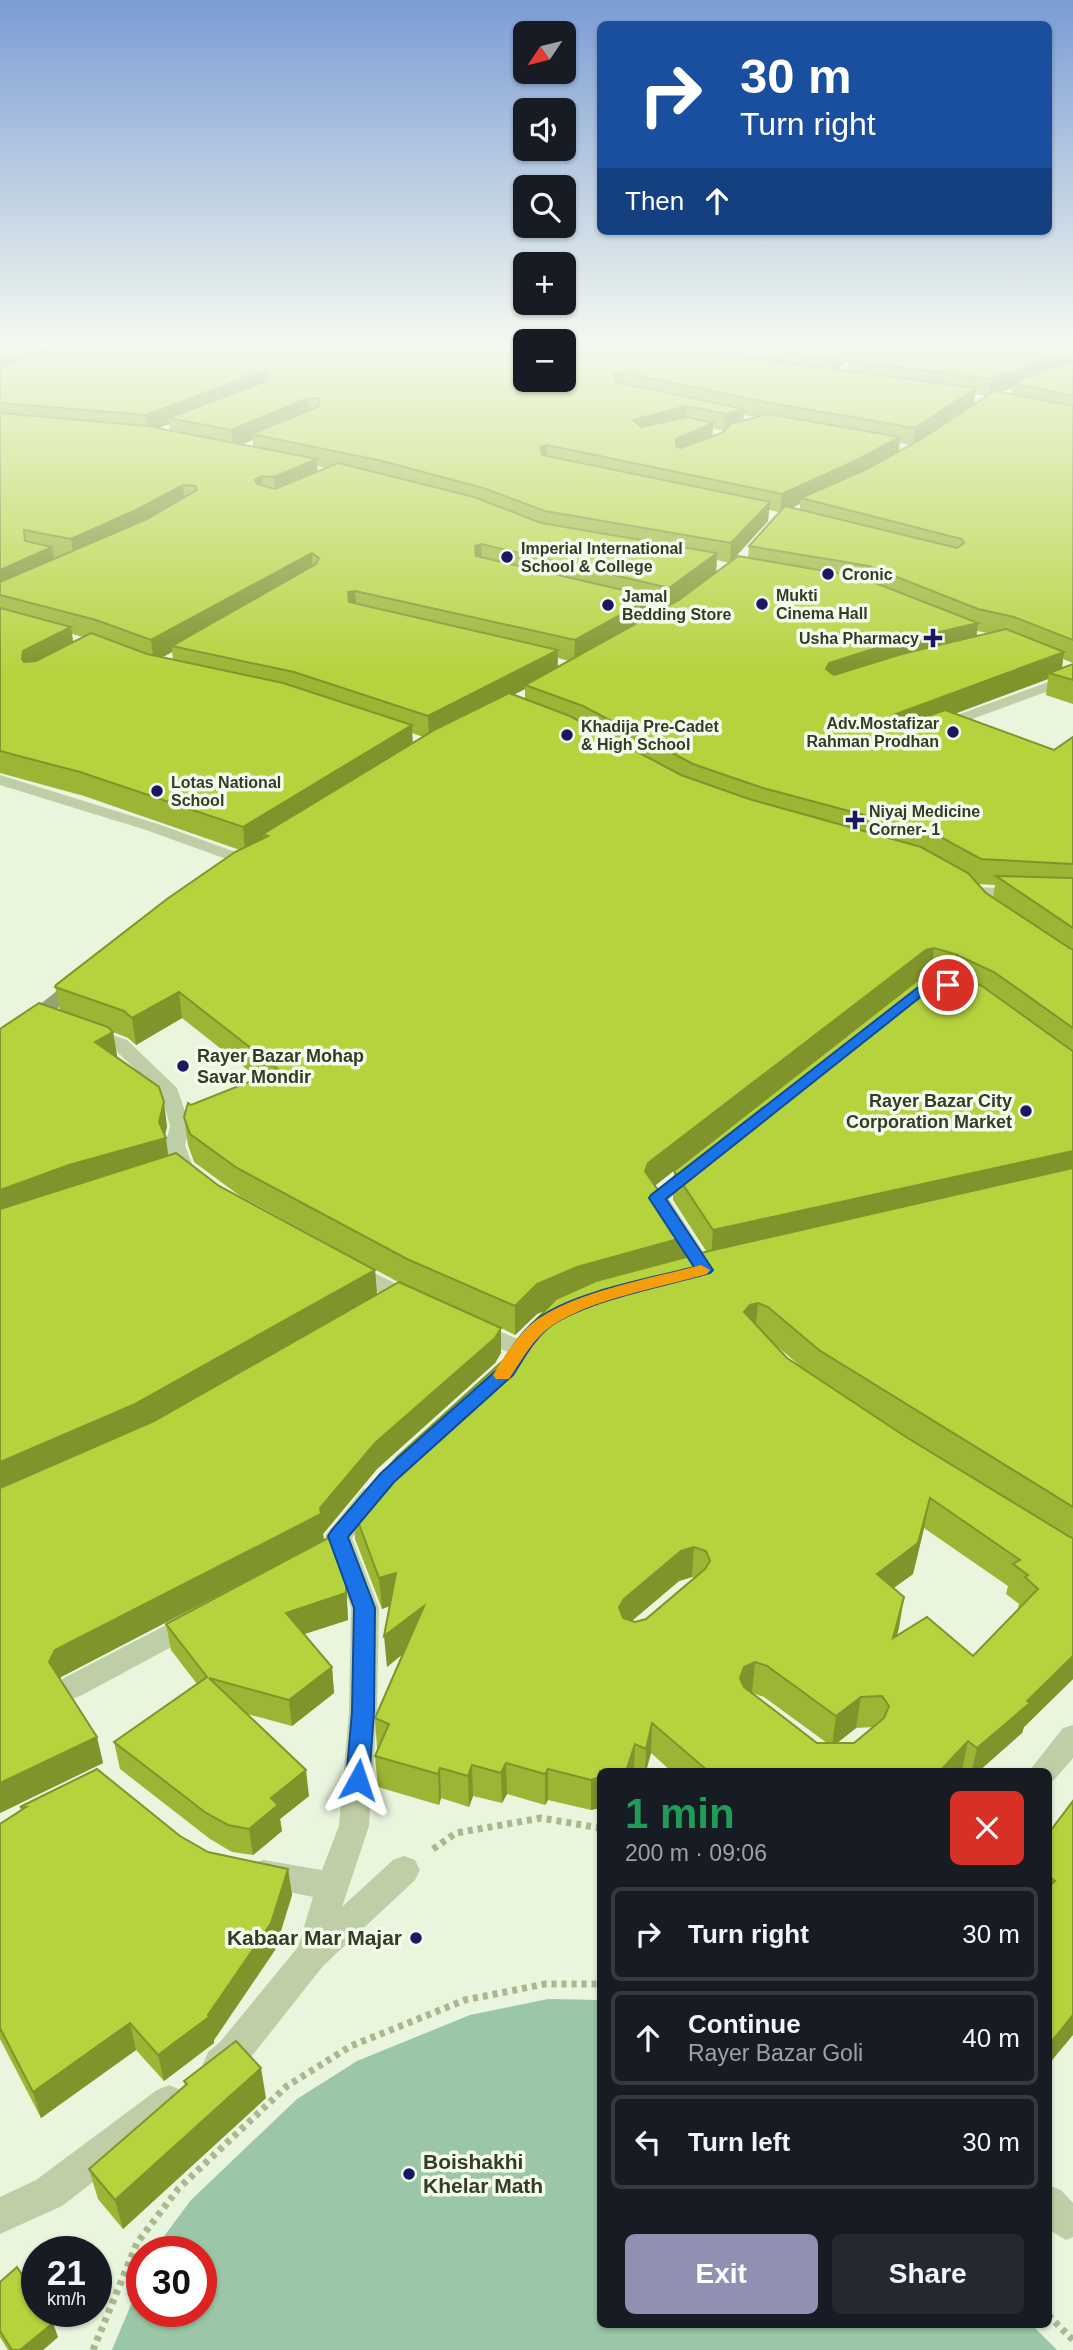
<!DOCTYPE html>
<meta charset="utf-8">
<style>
:root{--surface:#171b24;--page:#242831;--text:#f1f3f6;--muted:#9ea1a6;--line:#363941;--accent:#9090b3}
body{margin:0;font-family:Arial,sans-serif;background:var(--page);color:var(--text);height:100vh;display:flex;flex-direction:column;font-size:26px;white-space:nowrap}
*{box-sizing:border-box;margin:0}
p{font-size:23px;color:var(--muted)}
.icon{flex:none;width:38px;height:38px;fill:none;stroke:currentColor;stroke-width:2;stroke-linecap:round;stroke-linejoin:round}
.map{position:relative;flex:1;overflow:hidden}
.drawer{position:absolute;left:597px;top:1768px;width:455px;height:560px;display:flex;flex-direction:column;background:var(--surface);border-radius:10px;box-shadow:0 2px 5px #0004}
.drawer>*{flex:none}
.top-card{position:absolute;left:597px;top:21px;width:455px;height:214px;border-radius:10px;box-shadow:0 2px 5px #0004;background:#1a4fa0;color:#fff;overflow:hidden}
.needle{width:46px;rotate:235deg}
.buttons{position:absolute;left:513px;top:21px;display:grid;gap:14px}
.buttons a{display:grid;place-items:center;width:63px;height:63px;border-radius:10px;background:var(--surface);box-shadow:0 2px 5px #0004;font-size:35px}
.speed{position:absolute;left:21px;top:2236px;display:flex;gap:14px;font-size:35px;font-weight:700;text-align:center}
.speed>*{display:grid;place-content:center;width:91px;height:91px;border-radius:50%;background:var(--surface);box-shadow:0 2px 5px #0004;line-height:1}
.speed small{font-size:18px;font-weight:400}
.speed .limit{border:10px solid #d22;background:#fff;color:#111}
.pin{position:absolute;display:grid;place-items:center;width:60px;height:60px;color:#fff;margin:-30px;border:4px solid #fff;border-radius:50%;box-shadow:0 2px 7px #0007}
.me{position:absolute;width:77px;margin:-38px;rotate:5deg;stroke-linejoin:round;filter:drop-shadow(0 0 5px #0008)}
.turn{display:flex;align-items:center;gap:24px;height:147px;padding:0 28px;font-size:32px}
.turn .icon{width:91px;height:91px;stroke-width:2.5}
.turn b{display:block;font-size:49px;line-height:60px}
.then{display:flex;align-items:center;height:66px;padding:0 28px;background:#0003;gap:14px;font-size:26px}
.round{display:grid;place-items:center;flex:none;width:74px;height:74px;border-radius:10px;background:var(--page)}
.headline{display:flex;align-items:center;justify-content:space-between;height:119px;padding:0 28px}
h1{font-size:42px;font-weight:800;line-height:52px;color:#1e9e55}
.cta{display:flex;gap:14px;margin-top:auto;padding:14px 28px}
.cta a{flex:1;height:80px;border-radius:10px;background:var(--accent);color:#fff;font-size:28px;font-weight:800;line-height:80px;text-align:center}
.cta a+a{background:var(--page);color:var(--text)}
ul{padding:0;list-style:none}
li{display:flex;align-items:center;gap:21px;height:94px;margin:0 14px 10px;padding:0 14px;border:4px solid var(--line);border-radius:10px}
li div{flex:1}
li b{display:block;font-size:26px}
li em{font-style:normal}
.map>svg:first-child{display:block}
</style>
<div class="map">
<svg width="1073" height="2350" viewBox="0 0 1073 2350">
<rect width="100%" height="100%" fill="#e9f5dd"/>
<!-- green -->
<polygon fill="#9bc6a8" points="548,1999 600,2000 600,2324 1031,2324 1057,2350 112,2350 142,2278 142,2312 201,2312 201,2252 153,2251 191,2200 297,2099 357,2061 470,2015"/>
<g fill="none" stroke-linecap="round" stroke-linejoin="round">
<!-- path -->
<g stroke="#a9b88f" stroke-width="7" stroke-dasharray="5 5" stroke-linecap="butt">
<polyline points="433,1849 456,1833 541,1818 600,1828"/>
<polyline points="1048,2315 1073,2340"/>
<polyline points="93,2350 137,2243 178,2189 287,2086 351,2046 465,2000 545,1984 600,1984"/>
</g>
<!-- lane -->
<polygon fill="#becfa7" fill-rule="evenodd" points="193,1611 203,1614 207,1622 203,1630 82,1695 72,1699 62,1695 58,1687 62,1679"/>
<!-- street -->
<g fill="#becfa7" fill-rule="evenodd">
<polygon points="1073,673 1073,682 945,729 935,729 933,726 935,723"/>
<polygon points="0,775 158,824 252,858 254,861 252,864 240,864 146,830 0,785"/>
<polygon points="972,887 1073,891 1073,901 966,896 964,892"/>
<polygon points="90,1027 127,1040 177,1088 190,1126 185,1145 192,1164 206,1176 202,1180 188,1180 173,1167 165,1145 170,1126 161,1094 113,1048 83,1037 81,1033 83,1029"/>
<polygon points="695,1162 702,1164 705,1168 702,1172 669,1199 715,1270 712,1275 704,1277 696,1275 646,1198 688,1164"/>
<polygon points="352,1262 421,1296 424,1301 421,1306 413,1308 405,1306 344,1274 341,1269 344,1264"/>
<polygon points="475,1321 527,1343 531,1349 527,1355 519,1357 467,1334 463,1329 467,1324"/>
<polygon points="372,1487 381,1489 385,1496 352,1538 379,1608 377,1712 369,1826 342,1907 393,1860 404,1856 415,1860 420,1870 415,1880 323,1966 244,2066 232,2076 220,2080 208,2076 203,2064 208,2052 220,2042 298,1947 313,1897 252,1884 247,1874 252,1864 263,1860 322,1870 339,1826 349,1712 351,1608 325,1536 363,1489"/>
<polygon points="1073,1725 1073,1758 1054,1780 1048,1782 1048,1771 1029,1771 1063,1728"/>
<polygon points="169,2085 181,2090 186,2102 181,2114 62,2206 0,2234 0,2197 36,2180 157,2090"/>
<polygon points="1048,2185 1061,2190 1073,2203 1073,2237 1066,2240 1048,2229"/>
</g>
<!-- secondary -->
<polygon fill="#95a378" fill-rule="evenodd" points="78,978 87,983 84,987 7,1049 0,1051 0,1036 72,979"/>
</g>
<!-- wall -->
<g fill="#9cb534" fill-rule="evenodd">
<path d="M0 345H1073V356L1072 362 1073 361V663L1063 659 1062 668 1073 664V704L1046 695 1048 679 955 713 1054 750 1073 737V1679L1024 1727 1022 1733 979 1771H671L651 1753 646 1771H600V1808L591 1810 548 1800 545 1805 507 1794 502 1803 473 1796 469 1807 441 1798 439 1805 378 1787 375 1756 379 1749 377 1748 375 1718 402 1654 387 1667 390 1606 382 1609 355 1539 353 1508 516 1349 546 1310 537 1314 515 1335 501 1328V1353L495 1363 377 1469 323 1534 324 1540 61 1677 60 1678 97 1737 103 1763 0 1813V1029L60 1010 55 987 240 850 84 796 0 773ZM858 348 859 349 849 361 848 372 838 370ZM1012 388 1011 394 1001 392ZM975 394 987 396 974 404ZM744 415 755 417 743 420ZM169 424 170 430 159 428ZM713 429 724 431 722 433 712 437ZM253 440V447L241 445ZM900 443 910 445 899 452ZM317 466 327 468 318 472ZM800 504V509L792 507ZM769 510 779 512 749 546 748 558 730 562 768 521ZM717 560 729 563 716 572ZM653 605 658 606 666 608 653 615ZM977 631 988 633 977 636ZM72 634 83 637 73 642ZM172 652 173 659 163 657ZM558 658 569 661 558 667ZM525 689V699L513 695ZM412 733 423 737 412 743ZM978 884 995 885 993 897 986 893ZM922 976 674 1171 673 1200 706 1251 687 1256 689 1236 655 1185ZM182 1018 258 1078 191 1105 184 1117 188 1145 194 1162 240 1196 398 1282 377 1294 375 1270 219 1186 168 1155 165 1136 167 1126 116 1056H117L113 1032 128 1038 136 1045ZM771 1341 792 1359 801 1367 787 1358ZM924 1528 1008 1586 1006 1594 1019 1604 1018 1607 1020 1608 973 1656 896 1636 904 1597 893 1588 913 1574ZM692 1577 694 1578 646 1619 635 1622 632 1621 679 1581ZM752 1693 764 1697 827 1743H817ZM873 1727 854 1743H837L856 1728Z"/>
<polygon points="346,1582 348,1620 304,1634 332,1667 334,1693 292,1726 247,1714 309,1796 280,1819 282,1831 253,1855 232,1852 210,1839 120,1769 114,1742 197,1684 171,1650 166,1624"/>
<polygon points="97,1769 180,1836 208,1852 288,1869 292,1895 275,1950 214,2040 214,2043 164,2081 136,2050 41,2118 0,2039 0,1824 21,1811 20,1807"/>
<polygon points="1073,1801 1048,2065 1048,1834"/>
<polygon points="184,2081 266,2098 123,2229 98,2199 89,2169 185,2085"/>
<polygon points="0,2282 58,2337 43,2350 8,2350 0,2337"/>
</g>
<!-- shaded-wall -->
<g fill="#7f942b">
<polygon points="38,345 97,345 0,373 0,356"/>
<polygon points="385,345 416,345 386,355"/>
<polygon points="847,345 858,345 858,348 833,375 834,359"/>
<polygon points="1073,350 1071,366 1012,383 1012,388 989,396 992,379"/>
<polygon points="263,371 265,388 168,418 169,424 148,432 146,415"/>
<polygon points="620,372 620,388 614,390 614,374"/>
<polygon points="976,388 974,405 913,446 915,428"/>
<polygon points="308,398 309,416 252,434 253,440 233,448 231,430"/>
<polygon points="687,406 686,423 633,438 633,420"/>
<polygon points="744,409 743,426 724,431 725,414"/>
<polygon points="713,423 712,441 675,458 676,439"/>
<polygon points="900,437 898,455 801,498 800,504 780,513 782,494"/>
<polygon points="547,445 547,463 540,465 540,447"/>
<polygon points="317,459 318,478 276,496 274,477"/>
<polygon points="262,476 264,495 255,480"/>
<polygon points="183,485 185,504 74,559 71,539"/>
<polygon points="770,502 768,521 730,563 731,543"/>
<polygon points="481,544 482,564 475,566 475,546"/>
<polygon points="52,547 55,567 0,592 0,570"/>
<polygon points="312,553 313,573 172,646 172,652 154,662 151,640"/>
<polygon points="717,553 716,573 669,609 669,588"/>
<polygon points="355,591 357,611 349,613 348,592"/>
<polygon points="653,597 653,618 574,662 575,640"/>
<polygon points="978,623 975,644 827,686 826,669 829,663 892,643"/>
<polygon points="71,627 74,649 27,673 22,659 23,651"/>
<polygon points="558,650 557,671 525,685 525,689 429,739 428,716"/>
<polygon points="1064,652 1061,674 1049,673 1048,679 890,738 890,719 893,715"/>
<polygon points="412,725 413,749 268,836 263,834 264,840 245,852 243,827"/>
<polygon points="934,948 931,974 922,976 647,1192 645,1171 648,1163 926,950"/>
<polygon points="179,992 182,1018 136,1045 132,1018"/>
<polygon points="113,1032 117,1056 99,1066 95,1042"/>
<polygon points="164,1102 167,1126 164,1138 166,1138 169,1162 0,1216 0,1190 159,1122"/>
<polygon points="1073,1151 1073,1175 711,1259 713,1230"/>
<polygon points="689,1236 687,1264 577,1296 537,1314 515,1335 515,1306 537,1284 577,1267"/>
<polygon points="375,1270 377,1295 138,1431 0,1491 0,1462"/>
<polygon points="758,1303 755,1332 744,1312 750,1305"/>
<polygon points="501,1328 501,1353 495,1363 377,1469 323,1534 324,1540 61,1677 56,1688 49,1662 55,1650 320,1508 375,1443"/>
<polygon points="930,1498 924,1528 913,1574 872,1604 877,1574"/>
<polygon points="694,1547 692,1577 679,1581 622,1629 619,1607 624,1599 681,1551"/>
<polygon points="396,1573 397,1603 382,1609 379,1578"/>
<polygon points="346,1582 348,1620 289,1639 286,1613"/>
<polygon points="904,1597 899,1628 888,1669 893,1638"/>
<polygon points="424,1606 425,1636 387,1667 384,1636"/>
<polygon points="1073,1656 1073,1679 1024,1727 1022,1733 979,1771 972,1771 977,1748"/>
<polygon points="755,1662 752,1693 741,1698 740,1678 744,1667"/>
<polygon points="332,1667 334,1693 292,1726 289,1700"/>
<polygon points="861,1697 856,1728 832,1747 836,1716"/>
<polygon points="652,1723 651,1753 646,1771 645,1771 646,1749"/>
<polygon points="97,1737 103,1763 0,1813 0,1783"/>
<polygon points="968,1741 962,1771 940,1771"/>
<polygon points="635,1744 634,1771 625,1771"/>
<polygon points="506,1763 507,1794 502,1803 501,1773"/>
<polygon points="472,1765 473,1796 469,1807 468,1776"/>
<polygon points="440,1768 441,1798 439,1805 438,1774"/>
<polygon points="548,1769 548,1800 545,1805 545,1774"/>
<polygon points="306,1770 309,1796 280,1819 282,1831 253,1855 249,1829 271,1798"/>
<polygon points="600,1777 600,1808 591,1810 591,1780"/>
<polygon points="288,1869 292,1895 275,1950 214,2040 214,2043 164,2081 158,2055 208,2015"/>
<polygon points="1073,2015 1073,2035 1048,2065 1048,2046"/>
<polygon points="130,2023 136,2050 41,2118 33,2092"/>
<polygon points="261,2068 266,2098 123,2229 115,2200"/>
<polygon points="53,2323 58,2337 43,2350 20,2350"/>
</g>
<!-- building -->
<g fill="#b5d33d" stroke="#7f942b" stroke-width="2" fill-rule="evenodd">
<polygon points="0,345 38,345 0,356"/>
<polygon points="73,345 361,345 386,350 399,345 525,345 525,380 564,380 564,345 667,345 695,351 976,388 915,428 770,403 620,372 614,374 616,382 744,409 725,414 687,406 633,420 641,427 688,417 713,423 676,439 676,446 681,448 722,433 731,424 768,414 900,437 857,460 782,494 547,445 540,447 542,455 770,502 731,543 545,511 483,488 382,461 252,434 318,407 319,401 317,398 308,398 231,430 168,418 267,381 268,374 263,371 146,415 0,403 0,366"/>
<polygon points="734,345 847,345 834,359"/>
<polygon points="862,345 1062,345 1073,350 992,379 849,361"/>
<polygon points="1073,361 1073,396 1012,383"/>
<polygon points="994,391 1073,406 1073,640 1014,617 978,609 869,566 749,546 785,506 957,548 964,543 962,539 801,498 867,469 923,438"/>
<polygon points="0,413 147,426 317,459 274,477 262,476 255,480 257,484 275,489 338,463 474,497 541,523 717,553 669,588 481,544 475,546 476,556 653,597 575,640 355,591 348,592 349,602 558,650 428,716 294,672 172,646 316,564 319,558 312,553 151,640 96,620 0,595 0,582 147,519 197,490 195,486 183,485 136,510 71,539 24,530 25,541 52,547 0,570"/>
<polygon points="738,556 860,577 978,623 892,643 829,663 826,669 834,675 902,654 1006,629 1064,652 893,715 890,719 892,724 900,726 945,710 1054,750 1073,737 1073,864 981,859 935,834 763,788 693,764 583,706 525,685 679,600"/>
<polygon points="0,608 71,627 23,651 22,659 24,662 36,661 91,633 147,654 283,683 412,725 243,827 80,772 0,751"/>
<polygon points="1073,664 1073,680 1049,673"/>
<polygon points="509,693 570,716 681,775 749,799 921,847 968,873 986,893 1071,949 1073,949 1073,1028 994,972 955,954 934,948 926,950 648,1163 645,1171 689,1236 577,1267 537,1284 515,1306 407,1259 237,1168 190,1134 184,1117 188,1103 191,1105 279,1070 179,992 132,1018 124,1011 55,987 56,985 167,899 235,852 268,836 263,834 436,729"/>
<polygon points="996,876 1073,878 1073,928"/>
<polygon points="937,965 982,986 1071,1050 1073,1051 1073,1151 713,1230 674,1171"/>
<polygon points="39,1003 108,1027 113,1032 95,1042 159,1087 164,1102 159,1122 166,1138 69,1165 0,1190 0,1029"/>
<polygon points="176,1153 219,1186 375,1270 133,1405 0,1462 0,1209"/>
<path d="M1073 1168V1507L819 1350 768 1307 758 1303 750 1305 744 1312 787 1358 906 1437 1070 1537 1073 1538V1656L1027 1701 1030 1703 977 1748 968 1741 940 1771H708L652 1723 646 1749 635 1744 626 1771H600V1777L591 1780 548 1769 545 1774 506 1763 501 1773 472 1765 468 1776 440 1768 438 1774 375 1756 389 1724 375 1718 424 1606 384 1636 396 1573 379 1578 353 1508 397 1457 516 1349 530 1326 556 1299 596 1281 709 1251ZM930 1498 1020 1560 1013 1564 1028 1575 1025 1577 1038 1589 973 1656 927 1617 893 1638 904 1597 877 1574 918 1543ZM694 1547 706 1551 710 1561 705 1569 646 1619 635 1622 623 1618 619 1607 624 1599 681 1551ZM755 1662 767 1666 836 1716 861 1697 882 1696 889 1706 884 1718 854 1743H817L744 1687 740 1678 744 1667Z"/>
<polygon points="399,1282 501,1328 495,1338 375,1443 320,1508 321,1514 55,1650 49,1662 97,1737 0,1783 0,1488 154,1421"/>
<polygon points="330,1537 346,1582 346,1593 286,1613 332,1667 289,1700 209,1678 306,1770 271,1798 278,1805 249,1829 228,1825 206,1813 114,1742 207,1677 166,1624"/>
<polygon points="97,1769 180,1836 208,1852 288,1869 271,1923 208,2015 209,2017 158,2055 130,2023 33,2092 0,2028 0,1824 26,1807 20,1807"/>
<polygon points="1073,1801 1073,2015 1048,2046 1048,1887 1055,1881 1048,1876 1048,1834"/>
<polygon points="236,2041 261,2068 115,2200 89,2169 187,2084 184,2081"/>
<polygon points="17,2267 37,2298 37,2312 46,2312 53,2323 20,2350 12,2350 0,2331 0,2282"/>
</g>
<!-- sky -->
<linearGradient id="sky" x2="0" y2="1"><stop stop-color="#7b9cd4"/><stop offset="0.51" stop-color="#f5faf0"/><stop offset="1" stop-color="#f5faf0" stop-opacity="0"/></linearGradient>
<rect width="1073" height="674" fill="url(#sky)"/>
<!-- route -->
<path fill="#1a73e8" stroke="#114b97" stroke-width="2" d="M930 978 953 982 955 985 948 989 933 987 666 1199 713 1270 710 1273C665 1286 591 1299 552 1325 535 1337 524 1358 513 1375L394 1482 348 1537 375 1608 374 1712 369 1780 366 1787 358 1790 350 1787 346 1780 352 1712 354 1608 328 1536 331 1531 381 1473 500 1367C510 1349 523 1329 540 1317 578 1291 649 1279 694 1267L649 1198 651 1195Z"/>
<!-- slow -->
<path fill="#f59e0b" d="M701 1265 710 1270 707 1274C660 1288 594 1298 553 1325 534 1337 521 1361 509 1379H496L493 1375C505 1355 521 1329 541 1317 583 1290 653 1278 701 1265Z"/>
<!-- markers -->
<g fill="#1a1862" stroke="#f3fcea" stroke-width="2.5">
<circle cx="507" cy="557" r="7"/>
<circle cx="828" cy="574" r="7"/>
<circle cx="762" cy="604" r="7"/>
<circle cx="608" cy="605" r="7"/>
<path d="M929.5 627.5h7v7h7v7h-7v7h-7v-7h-7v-7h7z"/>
<circle cx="953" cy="732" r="7"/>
<circle cx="567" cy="735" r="7"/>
<circle cx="157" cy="791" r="7"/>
<path d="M851.5 809.5h7v7h7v7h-7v7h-7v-7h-7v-7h7z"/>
<circle cx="183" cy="1066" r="7"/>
<circle cx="1026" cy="1111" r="7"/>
<circle cx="416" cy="1938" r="7"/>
<circle cx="409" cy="2174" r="7"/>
</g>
<g text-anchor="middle" stroke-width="7" stroke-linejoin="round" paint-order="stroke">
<!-- far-poi labels -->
<g font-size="16" font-weight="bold" fill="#363b28" stroke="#f3fcea" text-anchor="start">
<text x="521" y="554">Imperial International<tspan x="521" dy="18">School &amp; College</tspan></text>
<text x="842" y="580">Cronic</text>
<text x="776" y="601">Mukti<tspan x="776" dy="18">Cinema Hall</tspan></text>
<text x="622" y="602">Jamal<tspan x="622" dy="18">Bedding Store</tspan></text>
<text x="919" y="644" text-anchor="end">Usha Pharmacy</text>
<text x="939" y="729" text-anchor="end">Adv.Mostafizar<tspan x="939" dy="18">Rahman Prodhan</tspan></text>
<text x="581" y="732">Khadija Pre-Cadet<tspan x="581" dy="18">&amp; High School</tspan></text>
<text x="171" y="788">Lotas National<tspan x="171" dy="18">School</tspan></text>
<text x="869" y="817">Niyaj Medicine<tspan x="869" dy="18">Corner- 1</tspan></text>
</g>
<!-- poi labels -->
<g font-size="18" font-weight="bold" fill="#363b28" stroke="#f3fcea" text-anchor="start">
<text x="197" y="1062">Rayer Bazar Mohap<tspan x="197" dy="21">Savar Mondir</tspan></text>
<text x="1012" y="1107" text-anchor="end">Rayer Bazar City<tspan x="1012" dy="21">Corporation Market</tspan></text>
</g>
<!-- near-poi labels -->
<g font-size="21" font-weight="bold" fill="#363b28" stroke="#f3fcea" text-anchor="end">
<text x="402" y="1945">Kabaar Mar Majar</text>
<text x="423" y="2169" text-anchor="start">Boishakhi<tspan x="423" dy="24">Khelar Math</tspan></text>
</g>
</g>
</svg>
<div class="buttons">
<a><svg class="needle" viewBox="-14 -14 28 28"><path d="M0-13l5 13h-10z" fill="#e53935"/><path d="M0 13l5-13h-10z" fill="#9ea1a6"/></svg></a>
<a><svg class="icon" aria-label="sound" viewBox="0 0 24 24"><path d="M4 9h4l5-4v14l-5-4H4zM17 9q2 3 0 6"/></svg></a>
<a><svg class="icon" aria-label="search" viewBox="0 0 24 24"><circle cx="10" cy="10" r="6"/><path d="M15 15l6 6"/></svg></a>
<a>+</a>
<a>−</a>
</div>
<div class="speed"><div>21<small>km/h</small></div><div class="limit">30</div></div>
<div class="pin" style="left:948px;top:985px;background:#d93025"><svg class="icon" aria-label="arrive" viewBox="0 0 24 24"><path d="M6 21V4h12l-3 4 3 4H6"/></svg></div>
<svg class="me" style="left:358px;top:1780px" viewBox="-20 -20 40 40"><path d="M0-17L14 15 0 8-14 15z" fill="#1a73e8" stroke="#fff" stroke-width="4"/></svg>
<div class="top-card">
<div class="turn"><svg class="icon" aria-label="right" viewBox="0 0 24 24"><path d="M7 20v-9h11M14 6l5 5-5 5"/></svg><div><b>30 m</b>Turn right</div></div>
<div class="then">Then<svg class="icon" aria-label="ahead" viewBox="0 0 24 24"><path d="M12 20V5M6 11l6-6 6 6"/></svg></div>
</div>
<section class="drawer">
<div class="headline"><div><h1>1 min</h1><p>200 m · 09:06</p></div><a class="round" style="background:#d93025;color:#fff"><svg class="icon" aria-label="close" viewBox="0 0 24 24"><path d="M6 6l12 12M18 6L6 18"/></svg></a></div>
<ul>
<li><svg class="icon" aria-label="right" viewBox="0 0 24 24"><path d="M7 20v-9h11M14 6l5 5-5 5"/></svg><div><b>Turn right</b></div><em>30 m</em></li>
<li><svg class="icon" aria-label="ahead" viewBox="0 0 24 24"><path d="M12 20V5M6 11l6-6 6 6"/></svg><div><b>Continue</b><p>Rayer Bazar Goli</p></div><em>40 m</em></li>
<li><svg class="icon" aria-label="left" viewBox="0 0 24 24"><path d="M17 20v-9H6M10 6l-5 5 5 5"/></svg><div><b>Turn left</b></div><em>30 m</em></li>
</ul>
<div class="cta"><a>Exit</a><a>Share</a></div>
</section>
</div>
